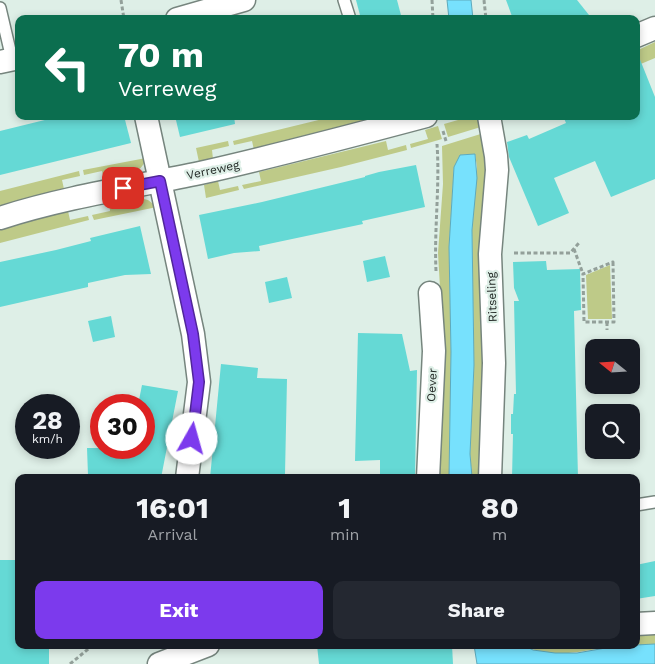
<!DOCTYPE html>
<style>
:root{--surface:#171b24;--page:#242831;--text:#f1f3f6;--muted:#9ea1a6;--accent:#7c3aed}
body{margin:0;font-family:"Work Sans",sans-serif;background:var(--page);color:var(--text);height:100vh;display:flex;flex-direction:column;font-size:19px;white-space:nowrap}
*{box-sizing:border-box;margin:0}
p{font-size:16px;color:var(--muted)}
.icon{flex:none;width:28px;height:28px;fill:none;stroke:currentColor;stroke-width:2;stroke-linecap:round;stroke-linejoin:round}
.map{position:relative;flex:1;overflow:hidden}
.sheet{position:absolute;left:15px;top:474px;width:625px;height:175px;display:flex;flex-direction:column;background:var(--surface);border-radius:10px;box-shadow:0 2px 8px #0003}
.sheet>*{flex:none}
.guide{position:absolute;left:15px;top:15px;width:625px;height:105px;border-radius:10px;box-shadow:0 2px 8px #0003;background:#0b6e4f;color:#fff;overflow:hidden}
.needle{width:32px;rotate:288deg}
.controls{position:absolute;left:585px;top:339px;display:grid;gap:10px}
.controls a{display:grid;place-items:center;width:55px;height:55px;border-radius:10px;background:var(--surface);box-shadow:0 2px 8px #0003;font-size:25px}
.speed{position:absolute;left:15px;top:394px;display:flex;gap:10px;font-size:25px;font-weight:700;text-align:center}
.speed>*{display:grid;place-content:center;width:65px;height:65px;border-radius:50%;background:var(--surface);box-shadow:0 2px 8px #0003;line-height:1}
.speed small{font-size:12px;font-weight:400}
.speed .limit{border:8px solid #d22;background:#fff;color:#111}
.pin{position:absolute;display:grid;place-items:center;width:42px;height:42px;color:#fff;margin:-21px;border-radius:10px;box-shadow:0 2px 8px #0006}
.me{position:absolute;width:55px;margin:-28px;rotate:7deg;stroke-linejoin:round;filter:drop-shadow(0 0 4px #0008)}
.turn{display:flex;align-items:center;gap:18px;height:105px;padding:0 20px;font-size:22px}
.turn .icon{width:65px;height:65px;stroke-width:2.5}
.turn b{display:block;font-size:35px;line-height:42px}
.eta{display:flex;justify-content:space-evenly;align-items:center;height:85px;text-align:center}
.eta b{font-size:30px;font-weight:700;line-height:35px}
.primary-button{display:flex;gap:10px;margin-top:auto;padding:10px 20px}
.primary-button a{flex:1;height:58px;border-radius:10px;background:var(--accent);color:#fff;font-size:20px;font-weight:700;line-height:58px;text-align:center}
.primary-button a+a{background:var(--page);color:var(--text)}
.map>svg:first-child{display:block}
</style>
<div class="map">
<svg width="655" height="664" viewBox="0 0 655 664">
<rect width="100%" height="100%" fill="#deefe7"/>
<!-- green -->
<g fill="#beca88">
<polygon points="655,42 655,58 636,66 636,51"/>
<polygon points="335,116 379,116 380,119 254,150 252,141 234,145 233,141"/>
<polygon points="465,118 478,120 484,126 448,137 444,124"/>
<polygon points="438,126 442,139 411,148 410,144 428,139 425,130"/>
<polygon points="487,132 483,477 472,477 470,454 474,365 472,230 477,167 475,154 461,155 454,167 449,247 451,352 449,477 438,478 443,340 438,253 443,184 442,146"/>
<polygon points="228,141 229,146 212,150 213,159 199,162 196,148"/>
<polygon points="386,141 388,150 406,145 407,150 341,167 244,189 242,185 261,181 259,172"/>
<path d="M146 158C141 177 120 177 104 180L102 171 84 175 83 170Z"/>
<polygon points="79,171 80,176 62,180 64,189 0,206 0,191"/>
<polygon points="218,181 220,190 238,186 239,190 206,198 204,185"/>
<polygon points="135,197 148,200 157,207 94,220 92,215 110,211 109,202"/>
<polygon points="68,211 70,220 88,216 89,220 0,243 0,229"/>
<polygon points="610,265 612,319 588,319 586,275"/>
<path d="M655 632V644C642 646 629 644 616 646 583 650 554 661 523 645H636V633Z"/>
</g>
<!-- water -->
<g fill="#77e1fd" stroke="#5eaabc">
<polygon points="447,0 471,0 473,19 449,19"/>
<polygon points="475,154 477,178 472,230 474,365 470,454 472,477 449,477 451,352 449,247 454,167 460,155"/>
<polygon points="655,644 655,664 477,664 474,645 523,645 533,650 555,653 577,653 617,646"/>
</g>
<!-- building -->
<g fill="#65d9d5">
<polygon points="356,0 397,0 402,19 361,19"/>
<polygon points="506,0 577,0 589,15 573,19 513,19"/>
<polygon points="637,52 655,97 655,179 611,197 595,161 554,178 569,213 538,226 509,157 507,142 527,135 529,139 566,123 563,116 636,116"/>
<polygon points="61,116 124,116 131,143 0,175 0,131"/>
<polygon points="175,116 234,116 235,124 180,137"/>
<polygon points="416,165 425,207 362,221 363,224 259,246 260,251 234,253 208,259 199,215 262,202 365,177 365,176 379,172"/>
<polygon points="140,226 151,274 125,275 88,283 88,287 0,307 0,262 56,250 91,241 90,238"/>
<polygon points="385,256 390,277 367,282 363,261"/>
<polygon points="546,261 547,270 580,269 581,310 574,311 578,478 512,478 513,434 511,434 511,414 513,414 514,394 516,394 514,301 519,301 514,288 513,262"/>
<polygon points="287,277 292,298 269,303 265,282"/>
<polygon points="111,316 115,337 93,342 88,321"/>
<polygon points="358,333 402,334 410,371 417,370 415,478 380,478 380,460 355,461"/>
<polygon points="221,364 258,368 257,378 287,379 285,474 248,474 248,478 210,478"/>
<polygon points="142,385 178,391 161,478 123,478 124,474 88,475 87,448 144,448 144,405 138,405"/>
<polygon points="0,560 17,560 19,645 49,645 49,664 0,664"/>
<polygon points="655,561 655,596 636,599 636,565"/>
<polygon points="317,645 452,645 453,664 319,664"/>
</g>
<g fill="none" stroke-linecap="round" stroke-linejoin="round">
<defs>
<g id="lane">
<polyline points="344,0 350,19"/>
<polyline points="0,8 12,59"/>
<polyline points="636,505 655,502"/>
</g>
<g id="street">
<polyline points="177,19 244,0"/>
<polyline points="636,36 655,28"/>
<polyline points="0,62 19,58"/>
<polyline points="146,116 193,334 199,382 187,478"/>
<polyline points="489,116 496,156 497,170 490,254 494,363 490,478"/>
<path d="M0 218C65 197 133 187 200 173 276 156 351 136 426 116"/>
<polyline points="428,478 434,351 430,293"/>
<polyline points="636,624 655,623"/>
<polyline points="159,664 208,645"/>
</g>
</defs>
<!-- lane casing -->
<use href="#lane" stroke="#76857e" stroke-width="14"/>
<!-- street casing -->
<use href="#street" stroke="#76857e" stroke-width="25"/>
<!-- path -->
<g stroke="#93a09a" stroke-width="3" stroke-dasharray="4 2.5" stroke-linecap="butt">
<polyline points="121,0 124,19"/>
<polyline points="432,0 433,19"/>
<polyline points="484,0 486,19"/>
<polyline points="443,131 446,141"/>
<polyline points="574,249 583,274"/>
<polyline points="514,253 570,253 579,243"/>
<polygon points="613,262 614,322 584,322 583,274"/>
<path d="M436 271C434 229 440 186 437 144"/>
<polyline points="607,322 607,330"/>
<polyline points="70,664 93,645"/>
</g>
<!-- lane -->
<use href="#lane" stroke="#fff" stroke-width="11"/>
<!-- street -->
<use href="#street" stroke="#fff" stroke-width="22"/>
</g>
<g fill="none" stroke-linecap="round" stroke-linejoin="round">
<defs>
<polyline id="route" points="123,188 160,181 193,334 199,382 192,439"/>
</defs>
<!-- route casing -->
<use href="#route" stroke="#51269a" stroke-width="12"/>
<!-- route -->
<use href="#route" stroke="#7c3aed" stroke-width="9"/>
</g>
<g text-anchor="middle" stroke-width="4.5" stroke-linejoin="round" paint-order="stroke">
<!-- street labels -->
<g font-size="12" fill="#232926" stroke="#deefe7">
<text transform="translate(213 170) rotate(-12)" y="4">Verreweg</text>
<text transform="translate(492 297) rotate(-92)" y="4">Ritseling</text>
<text transform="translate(432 385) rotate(-87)" y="4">Oever</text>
</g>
</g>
</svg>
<div class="controls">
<a><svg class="needle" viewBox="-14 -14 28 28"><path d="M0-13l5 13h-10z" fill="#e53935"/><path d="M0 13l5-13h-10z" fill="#9ea1a6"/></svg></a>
<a><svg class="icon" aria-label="search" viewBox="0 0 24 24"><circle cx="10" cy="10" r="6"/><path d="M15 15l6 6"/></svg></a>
</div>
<div class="speed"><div>28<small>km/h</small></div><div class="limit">30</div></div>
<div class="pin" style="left:123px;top:188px;background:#d93025"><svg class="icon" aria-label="arrive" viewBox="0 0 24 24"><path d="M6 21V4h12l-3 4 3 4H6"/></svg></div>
<svg class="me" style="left:192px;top:439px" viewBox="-20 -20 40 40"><circle r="19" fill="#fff"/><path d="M0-13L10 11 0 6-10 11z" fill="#7c3aed"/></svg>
<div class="guide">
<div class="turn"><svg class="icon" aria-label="left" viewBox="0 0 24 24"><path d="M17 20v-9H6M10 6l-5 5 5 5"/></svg><div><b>70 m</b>Verreweg</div></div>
</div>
<section class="sheet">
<div class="eta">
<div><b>16:01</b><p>Arrival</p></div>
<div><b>1</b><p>min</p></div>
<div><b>80</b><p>m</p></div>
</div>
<div class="primary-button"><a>Exit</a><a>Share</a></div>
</section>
</div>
